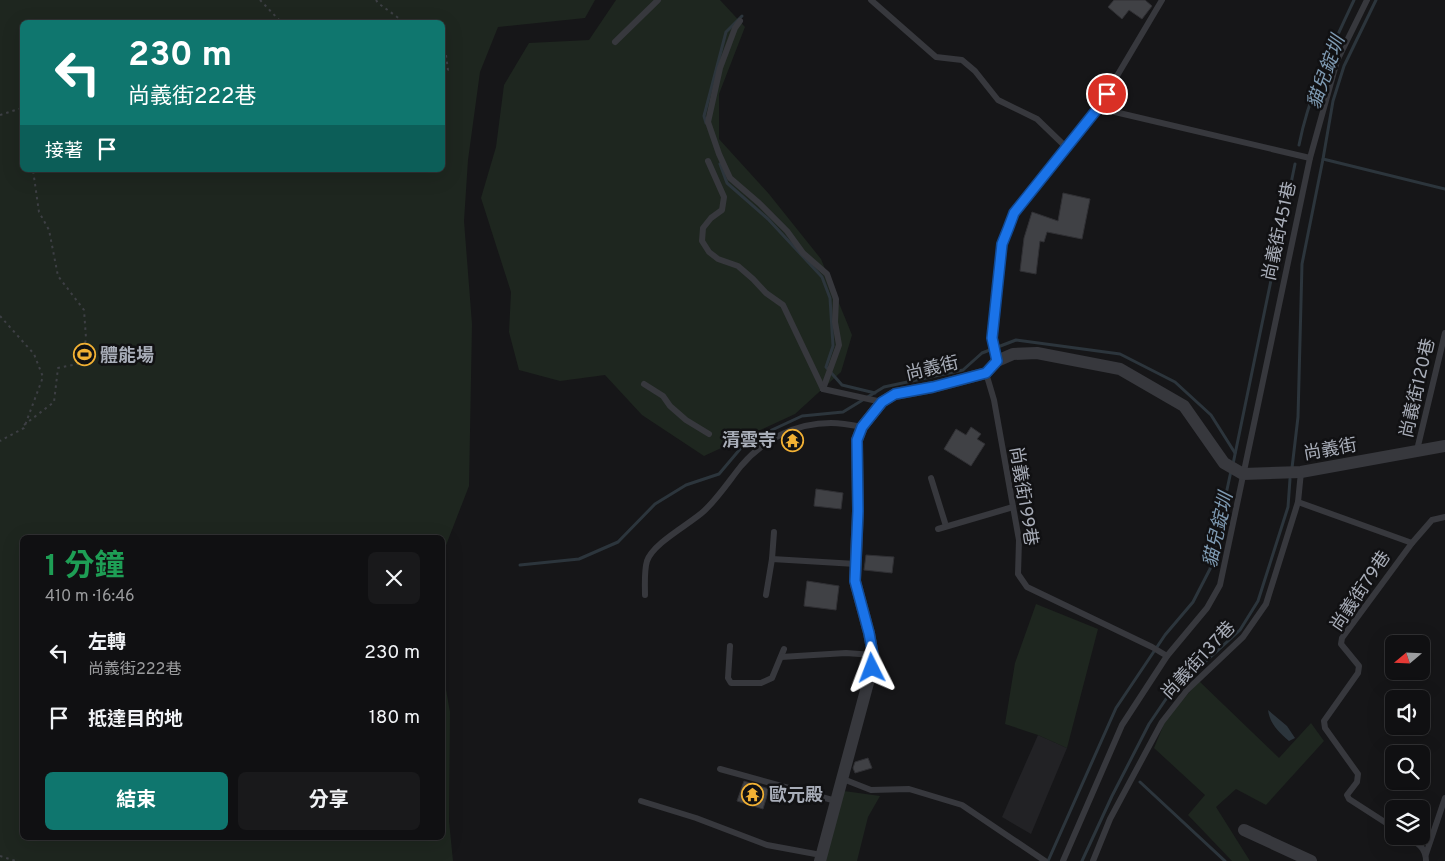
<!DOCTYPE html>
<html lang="zh-TW">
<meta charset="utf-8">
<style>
:root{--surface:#101012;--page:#19191b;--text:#f1f3f6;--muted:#9c9d9f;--line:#303032;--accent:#0f766e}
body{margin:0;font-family:Overpass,"Noto Sans TC",sans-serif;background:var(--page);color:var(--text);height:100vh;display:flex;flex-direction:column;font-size:19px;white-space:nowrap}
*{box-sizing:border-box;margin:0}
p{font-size:16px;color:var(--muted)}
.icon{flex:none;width:28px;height:28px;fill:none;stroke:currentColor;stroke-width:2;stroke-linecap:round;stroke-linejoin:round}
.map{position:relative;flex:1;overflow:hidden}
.sheet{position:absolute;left:20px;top:535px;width:425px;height:305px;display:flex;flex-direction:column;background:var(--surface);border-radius:8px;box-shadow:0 5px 20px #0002,0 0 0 1px var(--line)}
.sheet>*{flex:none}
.hud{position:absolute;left:20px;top:20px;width:425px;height:152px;border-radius:8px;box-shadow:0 5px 20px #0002,0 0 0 1px var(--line);background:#0f766e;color:#fff;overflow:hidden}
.needle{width:32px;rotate:251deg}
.fabs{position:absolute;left:1385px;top:635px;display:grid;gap:10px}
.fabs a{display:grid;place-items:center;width:45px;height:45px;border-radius:8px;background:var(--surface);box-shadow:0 5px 20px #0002,0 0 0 1px var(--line);font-size:25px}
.pin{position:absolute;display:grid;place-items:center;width:42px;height:42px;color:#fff;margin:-21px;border:2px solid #fff;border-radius:50%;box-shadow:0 1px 5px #0007}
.me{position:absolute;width:55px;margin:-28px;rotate:357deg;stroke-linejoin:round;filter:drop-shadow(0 0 4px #0008)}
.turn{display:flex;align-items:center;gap:18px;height:105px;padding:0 25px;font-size:22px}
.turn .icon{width:65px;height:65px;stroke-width:2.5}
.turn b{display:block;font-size:35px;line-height:42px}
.then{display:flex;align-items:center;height:48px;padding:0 25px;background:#0003;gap:10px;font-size:19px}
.round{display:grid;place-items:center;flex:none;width:52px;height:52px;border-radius:8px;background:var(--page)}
.summary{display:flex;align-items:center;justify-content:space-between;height:85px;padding:0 25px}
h1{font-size:30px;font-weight:700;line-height:38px;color:#1e9e55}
.primary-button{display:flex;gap:10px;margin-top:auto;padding:10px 25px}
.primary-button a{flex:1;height:58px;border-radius:8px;background:var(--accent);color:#fff;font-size:20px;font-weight:700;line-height:58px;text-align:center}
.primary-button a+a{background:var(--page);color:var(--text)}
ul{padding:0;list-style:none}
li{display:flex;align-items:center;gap:15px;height:65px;padding:0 25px}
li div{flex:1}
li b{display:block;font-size:19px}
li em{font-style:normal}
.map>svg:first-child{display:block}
</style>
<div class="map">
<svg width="1445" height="861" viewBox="0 0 1445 861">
<rect width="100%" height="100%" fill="#161618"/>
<!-- built -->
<polygon fill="#222225" points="1038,735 1067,748 1031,834 1002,817"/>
<!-- green -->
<g fill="#1e261f" fill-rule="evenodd">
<path d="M0 0H595L585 18 498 27 480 72 468 160 464 221 472 324 469 486 443 553 442 538H22V838H442L443 673 450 712 449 821 453 861H0ZM22 22H442V170H22Z"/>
<polygon points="616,0 720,0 745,27 719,94 719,139 769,194 821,259 852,335 841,372 795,414 704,456 642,415 605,375 560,381 519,370 509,332 511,292 481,198 496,147 504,85 529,43 589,40"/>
<polygon points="1036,604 1098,629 1067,748 1038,735 1005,724 1015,663"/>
<polygon points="1199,681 1279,758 1311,723 1324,741 1266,805 1236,789 1216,807 1250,861 1232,861 1188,815 1205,795 1154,748 1166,719"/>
<polygon points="844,791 880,796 868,817 857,861 825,861"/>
</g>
<!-- water -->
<path fill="#2c353c" d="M1268 710 1287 726 1295 738 1289 741C1278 731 1270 724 1268 710Z"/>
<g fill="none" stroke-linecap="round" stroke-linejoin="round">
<!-- stream -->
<g stroke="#2c353c" stroke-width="3">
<polyline points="706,123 704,116 726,32 742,16"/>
<path d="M1299 145C1309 94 1332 47 1354 0"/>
<polyline points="1323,159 1445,189"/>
<polyline points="720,164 727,183 768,219 822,277 830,298 833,346 826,367 842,385 875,393"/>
<polyline points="1233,464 1295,164"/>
<polyline points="1292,468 1298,417 1302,264 1323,159 1333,101 1344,66 1376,0"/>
<polyline points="520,565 579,559 618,542 655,504 686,485 719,474 746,442 802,416 843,412 884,387 963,370 982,353 1016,340 1120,354 1175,382 1211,415 1235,453"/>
<polyline points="1140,782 1225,861"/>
<polyline points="1048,861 1116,708 1165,635 1193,602 1210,569 1231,471"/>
<polyline points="1082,861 1112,796 1149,724 1168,696 1240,630 1258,601 1288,507 1290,479"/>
</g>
</g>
<!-- building -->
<g fill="#404145" stroke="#303034">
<polygon points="1114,0 1145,0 1152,6 1142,19 1129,10 1122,19 1108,7"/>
<polygon points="1063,193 1090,199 1082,239 1047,232 1044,242 1040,241 1036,274 1020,271 1024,238 1032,212 1058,221"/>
<polygon points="971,427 981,434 977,439 985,444 971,466 944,449 956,429 966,435"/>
<polygon points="816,489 843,493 841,509 814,506"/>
<polygon points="866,555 894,557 892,573 864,570"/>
<polygon points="807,581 839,586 836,610 804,606"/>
<polygon points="868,758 872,768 855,773 853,768 855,762"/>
<polygon points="744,781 769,789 763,809 737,801"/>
</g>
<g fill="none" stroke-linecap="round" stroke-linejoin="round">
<!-- path -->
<g stroke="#3d3f44" stroke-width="2" stroke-dasharray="2.5 4" stroke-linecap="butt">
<polyline points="260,0 281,22"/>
<polyline points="376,0 378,3 404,22"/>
<polyline points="442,50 446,55 448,70 442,74"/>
<polyline points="0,115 22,108"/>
<polyline points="0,316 34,354 43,377 24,428 0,441"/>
<polyline points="24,425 54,402 58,368 82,363 86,338 84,310 58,276 49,230 39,212 33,170"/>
<polyline points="0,856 16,861"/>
</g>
<!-- lane -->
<g stroke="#37383d" stroke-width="6">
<polyline points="871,0 936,57 962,60 975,71 998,100 1037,119 1067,148"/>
<polyline points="740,21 735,28 720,68 708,122 719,154 730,178 759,203 787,231 803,253 827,274 836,299 835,322 839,345 823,389"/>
<polyline points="615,42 658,0"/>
<polyline points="1098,108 1310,158"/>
<polyline points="708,161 724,197 722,210 711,218 703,228 702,241 709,252 718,259 738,266 753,279 766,293 783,305 823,389"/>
<polyline points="997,361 992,338 1002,245 1014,213 1098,108 1162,0"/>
<polyline points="986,373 994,400 1019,540 1018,574 1027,587 1152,647 1167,656"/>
<polyline points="644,384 663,396 670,406 686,420 709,434"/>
<polyline points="823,389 882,402"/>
<polyline points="1417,450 1445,333"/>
<polyline points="931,478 946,526"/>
<polyline points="1298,502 1412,543"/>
<polyline points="938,529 1013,507"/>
<polyline points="772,559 856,564"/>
<path d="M645 595C645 584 644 571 647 561 653 543 690 524 704 511 718 498 729 481 741 466 764 439 796 423 831 423 841 423 852 425 862 427"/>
<polyline points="766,595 772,559 774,532"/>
<polyline points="730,646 728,678 731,683 761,683 772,678 784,649"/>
<polyline points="781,657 846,653 873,655"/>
<polyline points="720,769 836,801"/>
<polyline points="843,779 871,790 909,789 962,805 1045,861"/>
<polyline points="641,801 696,818 767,845 821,855"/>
<polyline points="1394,828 1349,799 1347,795 1357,782 1358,774 1325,728 1324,721 1358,673 1359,666 1341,644 1342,638 1412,543 1432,520 1445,517"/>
<path d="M1406 836C1417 843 1426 847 1426 861"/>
<polyline points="1426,854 1445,798"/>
<polyline points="1063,861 1122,725 1167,656 1207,608 1220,585 1310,158 1337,61 1367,0"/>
<polyline points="1093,861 1110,819 1162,722 1187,690 1243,637 1266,604 1298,502 1301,472"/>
</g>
<!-- street -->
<g stroke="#37383d" stroke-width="12">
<polyline points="1244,830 1311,861"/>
<polyline points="820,861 872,668 873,655 869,633 855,581 858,511 857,440 862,427 882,402 895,394 933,387 986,373 997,361 1013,354 1037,353 1120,369 1184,406 1224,463 1243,474 1301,472 1445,446"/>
</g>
</g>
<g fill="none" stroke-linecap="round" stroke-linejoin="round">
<defs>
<polyline id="route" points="872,668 873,655 869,633 855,581 858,511 857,440 862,427 882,402 895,394 933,387 986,373 997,361 992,338 1002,244 1008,229 1014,213 1098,108 1107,94"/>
</defs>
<!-- route casing -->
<use href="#route" stroke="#114b97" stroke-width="12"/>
<!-- route -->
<use href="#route" stroke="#1a73e8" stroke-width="9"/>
</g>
<!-- icons -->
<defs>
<symbol id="stadium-ring" viewBox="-11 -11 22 22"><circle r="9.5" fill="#111113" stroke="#f2b134" stroke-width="1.5"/><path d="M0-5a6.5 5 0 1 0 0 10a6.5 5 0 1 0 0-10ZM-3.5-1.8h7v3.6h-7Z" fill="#f2b134"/></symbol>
<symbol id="temple-ring" viewBox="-11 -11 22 22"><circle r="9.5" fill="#111113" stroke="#f2b134" stroke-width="1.5"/><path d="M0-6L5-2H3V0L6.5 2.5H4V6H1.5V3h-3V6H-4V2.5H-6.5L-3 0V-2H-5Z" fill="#f2b134"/></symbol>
</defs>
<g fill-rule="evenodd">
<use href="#stadium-ring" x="72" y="342" width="25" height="25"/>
<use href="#temple-ring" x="780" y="428" width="25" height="25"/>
<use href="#temple-ring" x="740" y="782" width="25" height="25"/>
</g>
<g text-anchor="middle" stroke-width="5" stroke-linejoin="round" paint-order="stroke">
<!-- street labels -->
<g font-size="18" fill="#a8adb8" stroke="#111113">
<text transform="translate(1279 231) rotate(-78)" y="6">尚義街451巷</text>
<text transform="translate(932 368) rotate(-13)" y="6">尚義街</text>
<text transform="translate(1417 388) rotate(-77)" y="6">尚義街120巷</text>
<text transform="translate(1330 449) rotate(-10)" y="6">尚義街</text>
<text transform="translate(1024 496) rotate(81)" y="6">尚義街199巷</text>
<text transform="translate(1360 591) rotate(-56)" y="6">尚義街79巷</text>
<text transform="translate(1198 660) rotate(-47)" y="6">尚義街137巷</text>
</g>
<!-- poi labels -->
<g font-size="18" font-weight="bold" fill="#a8adb8" stroke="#111113" text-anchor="start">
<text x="100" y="361">體能場</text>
<text x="776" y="446" text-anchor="end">清雲寺</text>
<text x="769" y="801">歐元殿</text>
</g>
<!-- water labels -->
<g font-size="19" font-style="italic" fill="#7f9bb3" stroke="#111113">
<text transform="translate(1325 72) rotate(-70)" y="7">貓兒錠圳</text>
<text transform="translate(1217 530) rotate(-77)" y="7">貓兒錠圳</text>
</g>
</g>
</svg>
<div class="fabs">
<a><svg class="needle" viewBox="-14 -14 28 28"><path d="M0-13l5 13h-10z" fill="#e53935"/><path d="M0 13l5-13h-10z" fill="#9c9d9f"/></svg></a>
<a><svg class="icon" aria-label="sound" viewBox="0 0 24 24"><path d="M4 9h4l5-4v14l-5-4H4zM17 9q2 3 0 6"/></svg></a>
<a><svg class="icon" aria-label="search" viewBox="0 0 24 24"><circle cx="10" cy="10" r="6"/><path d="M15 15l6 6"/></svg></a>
<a><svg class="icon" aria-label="layers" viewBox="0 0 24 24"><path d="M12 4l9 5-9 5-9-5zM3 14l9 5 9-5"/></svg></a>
</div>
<div class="pin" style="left:1107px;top:94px;background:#d93025"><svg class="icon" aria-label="arrive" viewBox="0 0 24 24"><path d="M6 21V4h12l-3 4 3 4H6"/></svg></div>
<svg class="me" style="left:872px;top:668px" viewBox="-20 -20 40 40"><path d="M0-17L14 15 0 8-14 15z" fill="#1a73e8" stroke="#fff" stroke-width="4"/></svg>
<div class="hud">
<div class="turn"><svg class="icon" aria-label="left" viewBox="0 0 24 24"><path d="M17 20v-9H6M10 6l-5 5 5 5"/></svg><div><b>230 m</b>尚義街222巷</div></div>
<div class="then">接著<svg class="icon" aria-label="arrive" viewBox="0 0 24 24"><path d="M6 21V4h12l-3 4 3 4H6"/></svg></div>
</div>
<section class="sheet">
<div class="summary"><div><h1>1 分鐘</h1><p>410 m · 16:46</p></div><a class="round"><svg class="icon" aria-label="close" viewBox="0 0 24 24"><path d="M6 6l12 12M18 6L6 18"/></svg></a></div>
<ul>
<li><svg class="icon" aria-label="left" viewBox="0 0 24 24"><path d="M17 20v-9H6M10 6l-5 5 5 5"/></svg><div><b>左轉</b><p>尚義街222巷</p></div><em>230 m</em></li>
<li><svg class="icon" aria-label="arrive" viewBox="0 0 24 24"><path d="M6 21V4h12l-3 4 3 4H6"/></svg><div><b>抵達目的地</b></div><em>180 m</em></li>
</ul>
<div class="primary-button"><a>結束</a><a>分享</a></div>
</section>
</div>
